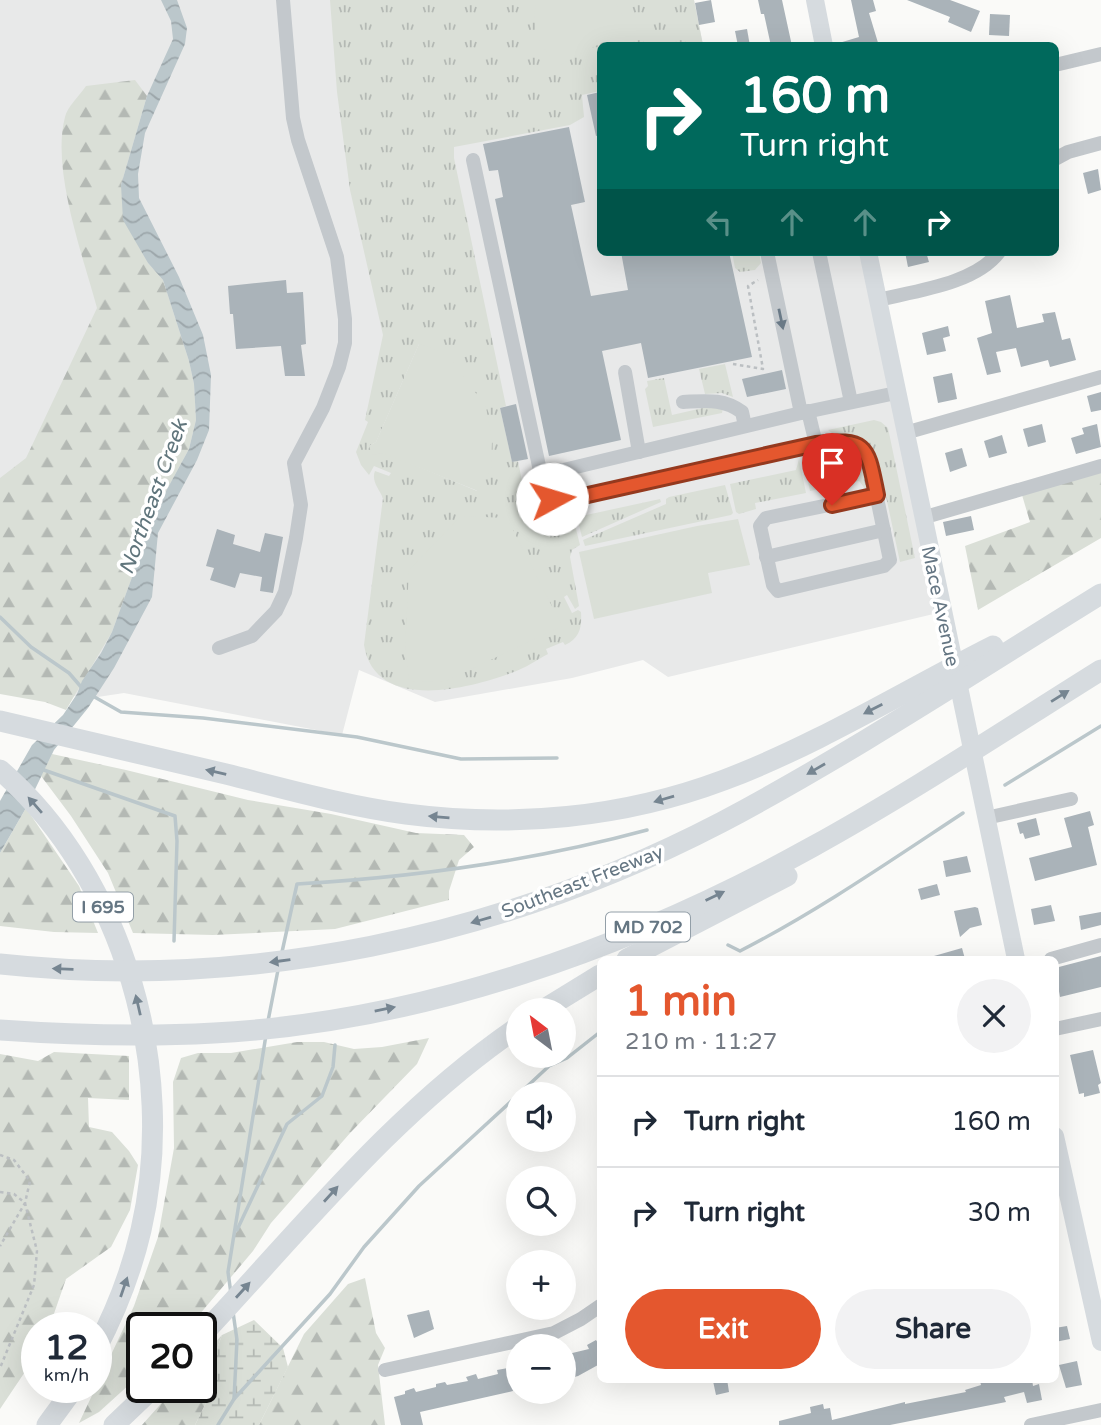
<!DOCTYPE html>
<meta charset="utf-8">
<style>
:root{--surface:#fff;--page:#f2f2f3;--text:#1f2937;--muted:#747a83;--line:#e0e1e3;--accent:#e4572e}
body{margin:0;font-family:"Varela Round",sans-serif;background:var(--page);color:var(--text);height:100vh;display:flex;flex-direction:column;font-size:26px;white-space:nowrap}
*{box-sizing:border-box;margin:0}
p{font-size:23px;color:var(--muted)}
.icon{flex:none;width:38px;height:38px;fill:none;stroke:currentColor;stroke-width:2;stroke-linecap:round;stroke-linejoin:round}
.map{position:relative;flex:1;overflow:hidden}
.sheet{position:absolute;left:597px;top:956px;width:462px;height:427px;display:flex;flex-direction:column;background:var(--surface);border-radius:10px;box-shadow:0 7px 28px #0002}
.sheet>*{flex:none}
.guide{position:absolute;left:597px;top:42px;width:462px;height:214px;border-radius:10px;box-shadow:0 7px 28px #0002;background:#00695c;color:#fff;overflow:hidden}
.needle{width:46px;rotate:328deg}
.buttons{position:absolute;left:506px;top:998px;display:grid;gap:14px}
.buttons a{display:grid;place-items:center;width:70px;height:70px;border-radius:50%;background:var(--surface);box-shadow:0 7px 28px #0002;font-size:35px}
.speed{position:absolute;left:21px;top:1312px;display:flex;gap:14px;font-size:35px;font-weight:700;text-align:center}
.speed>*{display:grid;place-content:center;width:91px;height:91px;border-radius:50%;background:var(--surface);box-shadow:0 7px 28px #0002;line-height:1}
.speed small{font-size:18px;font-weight:400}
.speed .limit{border:4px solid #111;border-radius:10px;background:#fff;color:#111}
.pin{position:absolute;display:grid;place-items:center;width:60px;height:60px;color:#fff;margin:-72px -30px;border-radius:50% 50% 50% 0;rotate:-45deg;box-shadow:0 0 7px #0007}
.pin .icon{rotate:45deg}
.me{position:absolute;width:77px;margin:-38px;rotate:84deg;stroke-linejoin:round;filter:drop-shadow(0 0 5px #0008)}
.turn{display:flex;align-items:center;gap:24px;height:147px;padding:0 28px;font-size:32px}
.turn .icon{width:91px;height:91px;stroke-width:2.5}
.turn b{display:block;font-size:49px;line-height:60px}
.lanes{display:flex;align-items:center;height:66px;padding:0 28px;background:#0003;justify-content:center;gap:35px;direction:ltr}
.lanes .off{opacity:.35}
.round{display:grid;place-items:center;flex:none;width:74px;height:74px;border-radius:37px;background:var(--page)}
.head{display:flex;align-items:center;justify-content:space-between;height:119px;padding:0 28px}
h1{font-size:42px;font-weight:700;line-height:52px;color:var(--accent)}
.action{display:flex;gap:14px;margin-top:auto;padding:14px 28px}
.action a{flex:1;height:80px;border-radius:42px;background:var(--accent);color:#fff;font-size:28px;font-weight:700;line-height:80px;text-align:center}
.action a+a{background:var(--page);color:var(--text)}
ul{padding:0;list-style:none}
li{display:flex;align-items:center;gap:21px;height:91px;padding:0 28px;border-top:2px solid var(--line)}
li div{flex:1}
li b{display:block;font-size:26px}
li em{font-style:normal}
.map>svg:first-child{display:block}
</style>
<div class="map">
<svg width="1101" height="1425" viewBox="0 0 1101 1425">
<defs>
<pattern id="grass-tufts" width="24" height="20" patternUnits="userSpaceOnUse" patternTransform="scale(1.75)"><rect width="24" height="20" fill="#dadfd7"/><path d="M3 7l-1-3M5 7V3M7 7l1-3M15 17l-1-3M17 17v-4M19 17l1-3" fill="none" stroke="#b4b9b4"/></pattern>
<pattern id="forest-firs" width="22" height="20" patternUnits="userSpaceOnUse" patternTransform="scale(1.75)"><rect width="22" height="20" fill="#dadfd7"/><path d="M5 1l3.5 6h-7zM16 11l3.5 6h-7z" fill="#b4b9b4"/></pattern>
<pattern id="wetland-marsh" width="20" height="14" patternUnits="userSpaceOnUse" patternTransform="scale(1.75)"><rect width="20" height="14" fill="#dadfd7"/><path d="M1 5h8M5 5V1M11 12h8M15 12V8" fill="none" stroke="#b4b9b4"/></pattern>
<pattern id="water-waves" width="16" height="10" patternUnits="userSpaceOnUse" patternTransform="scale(1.75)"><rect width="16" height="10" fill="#bbc7cb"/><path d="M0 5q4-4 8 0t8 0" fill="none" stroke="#9ca6aa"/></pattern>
</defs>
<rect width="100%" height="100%" fill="#fafaf8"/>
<!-- built -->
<polygon fill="#e8e9e9" points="0,0 694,0 703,45 600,46 600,252 868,252 942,612 668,677 643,660 572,678 435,702 359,670 342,735 124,693 91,698 0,688"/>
<!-- grass -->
<g fill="url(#grass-tufts)" fill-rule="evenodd">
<path d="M330 0H694L703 45 600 46V91L582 95 584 117 570 125 454 147V158L506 406 500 408 512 462 518 461 528 511 550 509 553 520 573 517 580 545 572 550 570 557 579 606 575 609 567 595 564 597 572 613 578 610 581 612C582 627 580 638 565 645L563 642 546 649 548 654C537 660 525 668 514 672 469 689 375 713 364 645L383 498C379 489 371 481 375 471L389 476 391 473 374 466 369 475 361 465 356 452 368 422 365 420 383 335 350 190 337 92ZM419 344 477 491 369 446 376 442Z"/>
<polygon points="732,252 759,252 761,263 755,270 740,272 735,268"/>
<polygon points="725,364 733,397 722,393 705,394 699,369"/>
<polygon points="664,378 672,415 707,407 723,408 722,413 653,427 645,389 648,386 647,381"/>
<path d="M874 420 881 422 888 428 915 558 900 562 878 459C861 425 846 445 828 430Z"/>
<polygon points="844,450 852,451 862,458 868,489 866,490 859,481 810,491 803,459"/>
<polygon points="799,459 806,493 755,503 756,509 739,514 736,512 730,484 796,470"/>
<polygon points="725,485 733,513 731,515 585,546 583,540 666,504 666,499 669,497"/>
<polygon points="660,499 661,502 582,537 577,517"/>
</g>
<!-- forest -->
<g fill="url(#forest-firs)">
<path d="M135 80 147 96 121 185 148 263 163 280 189 361 194 384 196 420 189 449 147 526 135 569 112 632 66 710 45 702 0 694V478L26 458 97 308C83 256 51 170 65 117 67 107 80 95 86 86Z"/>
<polygon points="1101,472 1101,538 978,610 965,546 1030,522 1022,495"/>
<polygon points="52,754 126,770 248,800 331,814 416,833 464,835 474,847 459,860 449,891 449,900 335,929 213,935 133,933 108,873 71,816 41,776"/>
<polygon points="26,808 79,886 98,933 54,932 0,926 0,853"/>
<polygon points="429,1038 417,1064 351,1132 271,1223 253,1251 188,1328 142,1328 142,1373 99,1412 79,1423 134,1306 158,1237 174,1148 173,1082 181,1058 198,1053 231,1053 297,1042 324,1042 354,1049 382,1047"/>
<polygon points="54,1052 129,1056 129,1100 88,1098 89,1127 112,1132 129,1151 138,1165 130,1210 111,1247 66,1279 49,1328 37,1328 37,1354 0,1409 0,1054 38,1061"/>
<polygon points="365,1278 376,1333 385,1348 378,1365 385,1425 259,1425 304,1334 348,1284"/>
<polygon points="222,1335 213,1360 206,1403 195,1425 142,1425 175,1388 201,1388 201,1358"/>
</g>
<!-- wetland -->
<polygon fill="url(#wetland-marsh)" points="254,1320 283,1348 288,1367 259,1425 195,1425 206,1403 213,1360 222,1335"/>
<!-- pitch -->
<g fill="#dadfd7">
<path d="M536 0H614L625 20H629L637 27 634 34 626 37 620 33 558 66C537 40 532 34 536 0Z"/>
<polygon points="419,344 439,351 453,362 486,407 492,441 491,469 478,491 383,453 372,455 369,446 376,442"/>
<polygon points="461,516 507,518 562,626 446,681 409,682 405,649 409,570"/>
<polygon points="738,519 750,565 708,573 712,593 594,619 579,552 697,526"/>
</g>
<!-- water -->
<polygon fill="url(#water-waves)" points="161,0 177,0 187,28 185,44 145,133 138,174 139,198 179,277 203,335 211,375 209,430 197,460 158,533 152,597 114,668 88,708 54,750 26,808 0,853 0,801 32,745 63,715 77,694 82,681 101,653 112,632 135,569 147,526 189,449 196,420 194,384 189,361 163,280 148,263 123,220 121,185 147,96 173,39 171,21"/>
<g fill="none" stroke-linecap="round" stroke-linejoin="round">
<!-- stream -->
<g stroke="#bbc7cb" stroke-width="3.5">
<polyline points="0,617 31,647 69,673 82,688"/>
<polyline points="91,695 121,712 203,718 357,737 461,759 557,758"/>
<polyline points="41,769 175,816 177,841 174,941"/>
<polyline points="1005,785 1101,726"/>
<path d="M728 945 740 951C818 911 890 861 963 813"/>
<path d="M282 952 297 884C416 877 533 861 647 830"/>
<polyline points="268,1021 278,970"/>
<polyline points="519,1094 549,1066 567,1058 600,1032"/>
<polyline points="237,1230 287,1124 322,1096 333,1067 335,1045"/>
<polyline points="231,1294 228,1272 266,1035"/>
<polyline points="233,1312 237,1340 234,1399"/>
<polyline points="218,1425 234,1399 330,1294 364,1247 419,1186 518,1095"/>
</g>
</g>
<!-- building -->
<g fill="#aab3b9">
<polygon points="711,0 715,22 699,25 695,3"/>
<polygon points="758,0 782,0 792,46 771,46 764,14 761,14"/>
<polygon points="851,0 873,0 876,11 869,13 879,46 840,46 839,43 859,37"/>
<polygon points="907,0 950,0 980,11 971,32 948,22 950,17"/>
<polygon points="990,14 1010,15 1009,36 989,35"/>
<polygon points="747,29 750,46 738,46 735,31"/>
<polygon points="600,92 600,135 596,136 587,95"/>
<polygon points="569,127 585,202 571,205 591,296 628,290 621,252 729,252 752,357 648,378 641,343 602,351 621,440 549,456 495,199 503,197 498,170 489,171 483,144"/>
<polygon points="1098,169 1101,190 1088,194 1083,173"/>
<polygon points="905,252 926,252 929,262 908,267"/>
<polygon points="286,280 287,293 303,292 306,344 301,345 305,376 285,376 281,346 236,349 233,314 230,314 228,286"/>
<polygon points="1010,295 1017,328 1044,322 1042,314 1055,312 1062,340 1070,338 1076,360 1050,367 1048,360 1021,367 1016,348 996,352 1001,372 987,375 977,338 992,333 985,301"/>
<polygon points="948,326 950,336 943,338 946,351 927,355 922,333"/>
<polygon points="782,370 786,389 747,397 742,379"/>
<polygon points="952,373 957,399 938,403 933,377"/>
<polygon points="1101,392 1101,410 1091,412 1087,396"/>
<polygon points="516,404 528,459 512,462 500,408"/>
<polygon points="1042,424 1046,442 1028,447 1023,429"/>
<polygon points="1097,424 1101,447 1076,454 1071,438 1084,434 1082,428"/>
<polygon points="1002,435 1007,453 989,458 984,441"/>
<polygon points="962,448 967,466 950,472 945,453"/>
<polygon points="971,516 974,530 946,536 943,522"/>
<polygon points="217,529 235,535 233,544 260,552 265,533 283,537 273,593 260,591 262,577 240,573 235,588 210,580 214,568 206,566"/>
<polygon points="1090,811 1094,825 1088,827 1097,865 1035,881 1029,858 1072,847 1064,818"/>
<polygon points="1036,818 1040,835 1025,839 1023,833 1020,834 1017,823"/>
<polygon points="967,856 971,872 946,877 943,861"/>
<polygon points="937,884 940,895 921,900 918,889"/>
<polygon points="1051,905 1055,921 1034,925 1031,909"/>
<polygon points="975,907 978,908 982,925 970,928 960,937 954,911"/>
<polygon points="1101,912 1101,925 1081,930 1079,916"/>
<polygon points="962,948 965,959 934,959 934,956"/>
<polygon points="1101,956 1101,987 1060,997 1055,968"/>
<polygon points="1093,1050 1101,1083 1098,1085 1100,1093 1084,1097 1084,1093 1079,1094 1070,1055"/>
<polygon points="429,1310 434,1329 414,1338 407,1315"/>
<polygon points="1067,1326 1070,1339 1055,1342 1055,1328"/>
<polygon points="596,1340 600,1346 600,1368 598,1365 578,1376 564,1380 564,1355 589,1349 587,1345"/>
<polygon points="1077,1361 1082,1385 1066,1388 1059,1365"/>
<polygon points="508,1368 509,1371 518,1369 518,1380 511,1382 513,1391 420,1412 423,1425 401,1425 394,1397 405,1394 405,1391 414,1388 416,1392 436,1387 436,1384 445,1382 447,1385 468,1381 466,1377 476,1374 478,1379 498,1374 497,1370"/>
<polygon points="727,1379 729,1392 716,1395 713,1381"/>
<polygon points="988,1379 1032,1379 1033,1386 1039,1384 1042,1400 1027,1403 1024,1392 1004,1397 1006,1402 890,1425 779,1425 779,1421 811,1413 810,1407 823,1404 824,1409 830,1408 832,1420 905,1402 905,1404 966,1392 965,1390 981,1385 980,1381"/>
</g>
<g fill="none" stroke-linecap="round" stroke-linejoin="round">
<!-- path -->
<g stroke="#bbbfc2" stroke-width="2.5" stroke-dasharray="3.5 3.5" stroke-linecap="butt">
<polyline points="733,364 763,369 748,286 758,280"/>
<polyline points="0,1155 14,1160 30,1181 25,1203 0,1246"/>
<polyline points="0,1192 14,1194 25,1203 37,1251 34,1285 0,1368"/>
</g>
<!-- minor -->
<g stroke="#c3c8cc" stroke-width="14">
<polyline points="1055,65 1101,54"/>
<polyline points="1055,159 1068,152 1101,143"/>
<polyline points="473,160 542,480"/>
<polyline points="767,252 801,413"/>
<polyline points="819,252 851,402"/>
<path d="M878 300C915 291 975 284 999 252"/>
<polyline points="625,372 639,452"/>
<path d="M683 402C705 401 723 398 742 412L745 426"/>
<polyline points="808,411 816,444"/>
<polyline points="905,433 1101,377"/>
<polyline points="877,495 766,518 760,526 773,585 778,591 884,566 890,560 869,460 864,451 849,441 816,444 561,501 552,499 542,489 542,480 551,473 801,413 896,393"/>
<polyline points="922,518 1101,466"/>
<polyline points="766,557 884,530"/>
<polyline points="219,648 252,636 276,611 285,592 296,538 301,505 294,463 323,408 339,367 345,343 345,319 337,257 298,140 293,118 283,0"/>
<polyline points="986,818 1071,799"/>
<polyline points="1051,959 1101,945"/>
<polyline points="1055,1029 1101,1019"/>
<polyline points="385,1370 554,1333 581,1319 600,1306"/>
<polyline points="1031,1425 1101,1410"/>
</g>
<!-- major -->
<g stroke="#d6dbdf" stroke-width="18">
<polyline points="815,0 824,46"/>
<polyline points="868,252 1016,959"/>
<polyline points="1055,1136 1101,1342"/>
</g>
<!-- highway -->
<g stroke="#d6dbdf" stroke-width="21">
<path d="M0 721C75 739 151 756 226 774 286 789 346 806 406 814 513 828 623 818 724 780 817 745 904 691 993 646"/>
<path d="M0 770C125 878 178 1071 141 1230 131 1273 116 1311 96 1349"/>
<polyline points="627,959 787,876"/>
<path d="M0 964C248 991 501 937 722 822 852 753 976 671 1101 594"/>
<polyline points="543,1010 600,975"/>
<path d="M0 1030C71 1035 143 1037 214 1033 422 1022 630 948 812 847 910 793 1005 730 1101 670"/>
<path d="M201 1336C302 1228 395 1111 518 1027"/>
<polyline points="47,1425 74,1388"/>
<polyline points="114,1425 153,1388"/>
</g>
</g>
<!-- one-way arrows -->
<defs><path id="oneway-solid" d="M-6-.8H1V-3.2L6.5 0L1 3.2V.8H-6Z" transform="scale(1.75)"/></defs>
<use fill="#6a7a87" href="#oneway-solid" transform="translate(781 319) rotate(78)"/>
<g fill="#768591">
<use href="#oneway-solid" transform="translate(1060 696) rotate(-32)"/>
<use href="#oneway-solid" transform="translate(873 709) rotate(153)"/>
<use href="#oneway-solid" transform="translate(816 769) rotate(150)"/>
<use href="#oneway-solid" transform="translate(216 772) rotate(-167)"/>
<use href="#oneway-solid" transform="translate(664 799) rotate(164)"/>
<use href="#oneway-solid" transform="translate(35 805) rotate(-131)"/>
<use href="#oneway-solid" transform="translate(439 817) rotate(-175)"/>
<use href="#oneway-solid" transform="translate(715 896) rotate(-26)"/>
<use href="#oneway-solid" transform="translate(481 920) rotate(164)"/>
<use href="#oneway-solid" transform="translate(280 961) rotate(172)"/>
<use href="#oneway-solid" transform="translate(63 969) rotate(-178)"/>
<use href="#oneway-solid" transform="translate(138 1005) rotate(-103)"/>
<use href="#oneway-solid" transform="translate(385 1009) rotate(-11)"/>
<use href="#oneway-solid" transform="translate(331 1194) rotate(-48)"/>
<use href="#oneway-solid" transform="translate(124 1287) rotate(-71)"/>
<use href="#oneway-solid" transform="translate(243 1290) rotate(-48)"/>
</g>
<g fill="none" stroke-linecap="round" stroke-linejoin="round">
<defs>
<path id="route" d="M552 499 561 501 816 444C869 438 867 447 877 495L832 505"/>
</defs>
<!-- route casing -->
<use href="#route" stroke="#94391e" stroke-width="18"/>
<!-- route -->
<use href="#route" stroke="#e4572e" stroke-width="12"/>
</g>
<g text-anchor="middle" stroke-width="7" stroke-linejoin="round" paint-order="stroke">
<!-- shield labels -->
<g fill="#fff" stroke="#939fa8" stroke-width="2">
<rect x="73" y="892.5" width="60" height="29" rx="5"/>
<rect x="606" y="912.5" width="84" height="29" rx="5"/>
</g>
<g font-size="18" font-weight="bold" fill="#657683">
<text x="103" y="913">I 695</text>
<text x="648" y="933">MD 702</text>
</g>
<!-- street labels -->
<g font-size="19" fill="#657683" stroke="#fff">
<text transform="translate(941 606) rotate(78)" y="7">Mace Avenue</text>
<text transform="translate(582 881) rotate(-21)" y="7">Southeast Freeway</text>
</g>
<!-- water labels -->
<g font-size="21" font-style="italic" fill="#60757c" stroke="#fff">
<text transform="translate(153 497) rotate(-70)" y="7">Northeast Creek</text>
</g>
</g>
</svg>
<div class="buttons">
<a><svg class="needle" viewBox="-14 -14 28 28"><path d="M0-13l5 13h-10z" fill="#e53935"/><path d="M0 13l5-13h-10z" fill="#747a83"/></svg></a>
<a><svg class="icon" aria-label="sound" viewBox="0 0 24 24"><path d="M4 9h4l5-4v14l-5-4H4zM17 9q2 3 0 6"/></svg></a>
<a><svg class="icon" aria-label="search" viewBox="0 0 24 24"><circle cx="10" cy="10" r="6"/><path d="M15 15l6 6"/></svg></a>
<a>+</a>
<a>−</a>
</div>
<div class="speed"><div>12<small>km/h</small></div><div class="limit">20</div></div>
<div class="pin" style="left:832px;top:505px;background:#d93025"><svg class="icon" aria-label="arrive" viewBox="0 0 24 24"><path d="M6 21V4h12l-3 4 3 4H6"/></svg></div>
<svg class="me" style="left:552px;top:499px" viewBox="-20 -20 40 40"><circle r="19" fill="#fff"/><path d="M0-13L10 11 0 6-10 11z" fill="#e4572e"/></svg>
<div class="guide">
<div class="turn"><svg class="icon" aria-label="right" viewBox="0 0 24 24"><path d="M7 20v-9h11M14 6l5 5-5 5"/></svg><div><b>160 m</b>Turn right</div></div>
<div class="lanes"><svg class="icon off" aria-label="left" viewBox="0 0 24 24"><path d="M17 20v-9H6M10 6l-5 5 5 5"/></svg><svg class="icon off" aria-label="ahead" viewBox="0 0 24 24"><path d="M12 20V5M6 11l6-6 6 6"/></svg><svg class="icon off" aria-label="ahead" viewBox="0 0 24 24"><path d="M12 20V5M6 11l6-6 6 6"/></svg><svg class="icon" aria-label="right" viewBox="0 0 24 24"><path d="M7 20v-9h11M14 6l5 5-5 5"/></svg></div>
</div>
<section class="sheet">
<div class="head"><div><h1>1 min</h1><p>210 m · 11:27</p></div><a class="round"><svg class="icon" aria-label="close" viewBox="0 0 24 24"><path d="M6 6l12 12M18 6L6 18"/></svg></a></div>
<ul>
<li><svg class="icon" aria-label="right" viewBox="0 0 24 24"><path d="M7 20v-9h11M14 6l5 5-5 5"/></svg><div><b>Turn right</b></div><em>160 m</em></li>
<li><svg class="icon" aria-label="right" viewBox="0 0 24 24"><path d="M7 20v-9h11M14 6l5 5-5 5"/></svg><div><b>Turn right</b></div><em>30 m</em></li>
</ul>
<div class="action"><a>Exit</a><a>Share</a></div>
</section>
</div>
